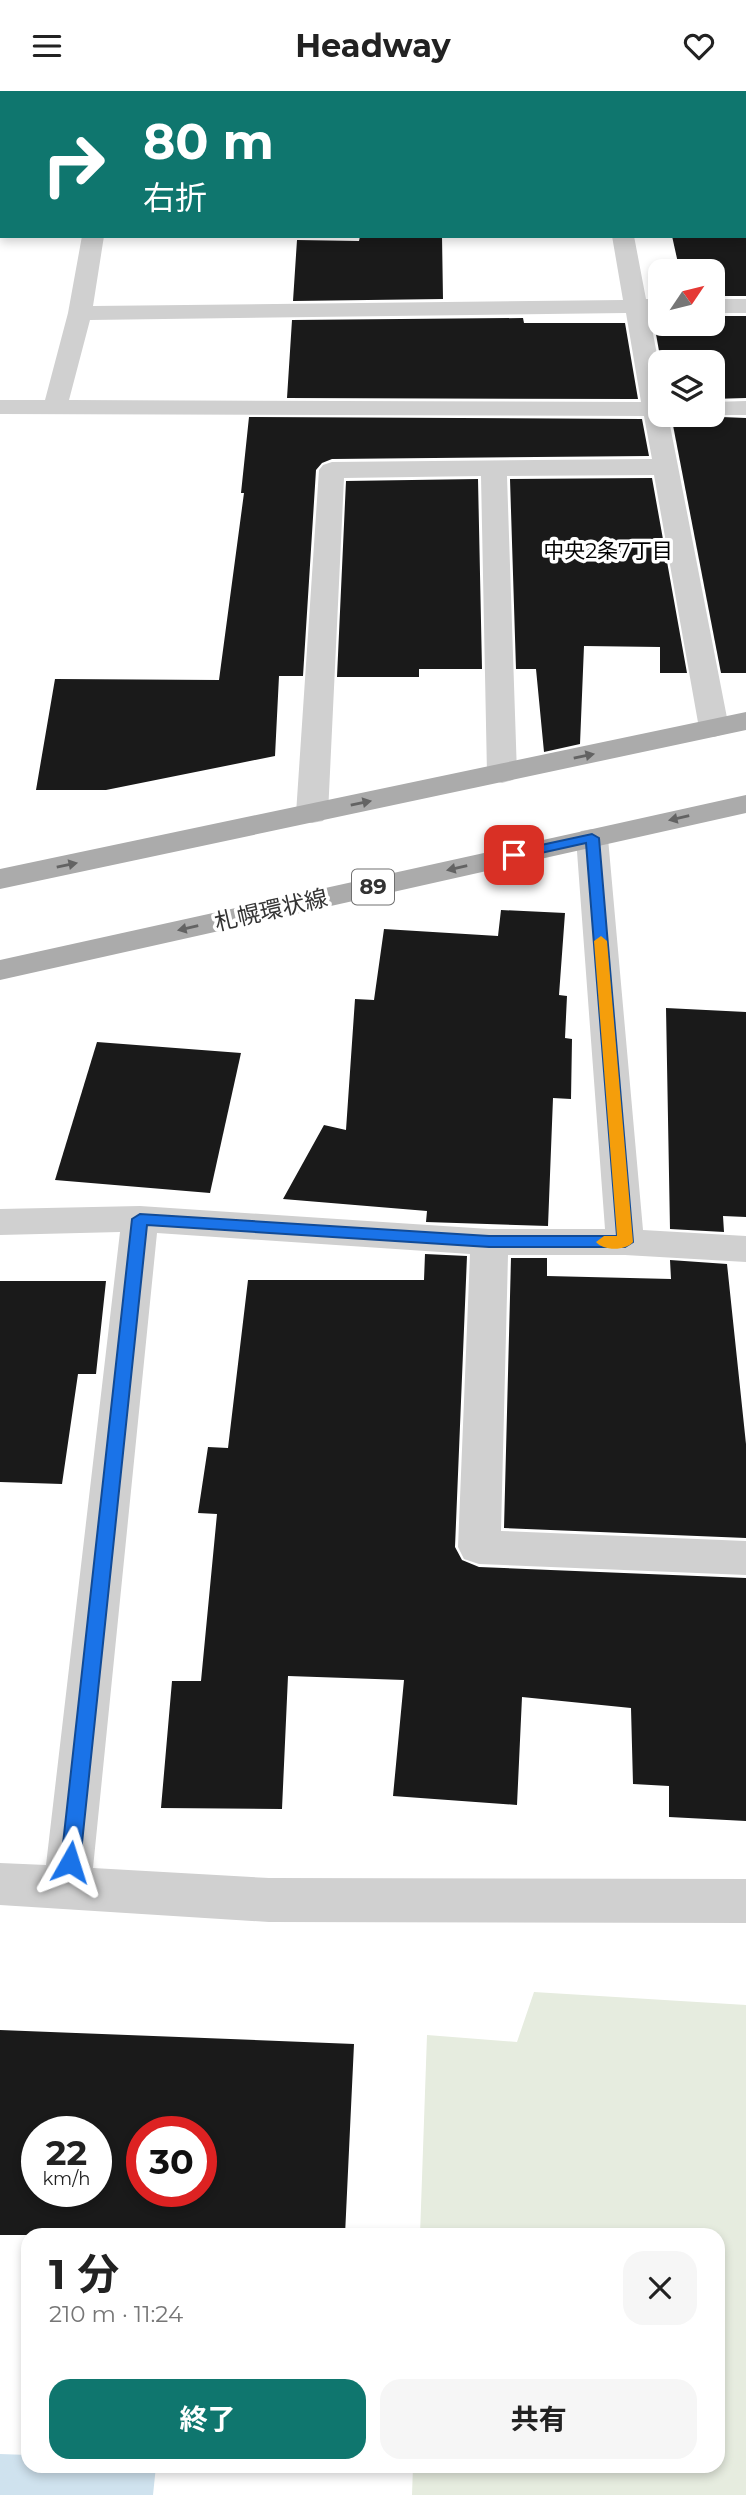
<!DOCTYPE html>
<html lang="ja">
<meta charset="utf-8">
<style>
:root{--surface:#fff;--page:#f6f6f6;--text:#222;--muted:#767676;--accent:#0f766e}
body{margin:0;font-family:Montserrat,"Noto Sans JP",sans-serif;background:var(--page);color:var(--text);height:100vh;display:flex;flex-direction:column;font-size:26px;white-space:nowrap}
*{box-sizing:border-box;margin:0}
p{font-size:23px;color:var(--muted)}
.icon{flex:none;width:38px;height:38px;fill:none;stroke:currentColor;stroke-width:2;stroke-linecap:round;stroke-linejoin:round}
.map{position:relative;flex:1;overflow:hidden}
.details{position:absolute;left:21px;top:2137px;width:704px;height:245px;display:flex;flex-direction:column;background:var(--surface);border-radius:21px;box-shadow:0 4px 10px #0003}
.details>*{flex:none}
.top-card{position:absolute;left:0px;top:0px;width:747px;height:147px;box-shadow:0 4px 10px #0003;background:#0f766e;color:#fff;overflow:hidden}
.needle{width:46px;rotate:55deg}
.tools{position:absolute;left:648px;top:168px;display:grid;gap:14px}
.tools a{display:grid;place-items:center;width:77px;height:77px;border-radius:14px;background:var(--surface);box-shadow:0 4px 10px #0003;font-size:35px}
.speed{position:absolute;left:21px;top:2025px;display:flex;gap:14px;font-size:35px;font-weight:700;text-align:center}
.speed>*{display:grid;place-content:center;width:91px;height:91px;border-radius:50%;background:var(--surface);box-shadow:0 4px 10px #0003;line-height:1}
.speed small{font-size:18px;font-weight:400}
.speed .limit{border:10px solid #d22;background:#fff;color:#111}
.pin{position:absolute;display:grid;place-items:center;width:60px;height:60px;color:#fff;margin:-30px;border-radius:14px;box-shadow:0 4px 10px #0006}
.me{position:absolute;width:77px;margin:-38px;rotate:6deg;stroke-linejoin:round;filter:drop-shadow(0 0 5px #0008)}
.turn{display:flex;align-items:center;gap:24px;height:147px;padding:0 28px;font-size:32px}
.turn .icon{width:91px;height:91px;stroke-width:2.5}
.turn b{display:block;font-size:49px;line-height:60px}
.round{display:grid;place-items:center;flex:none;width:74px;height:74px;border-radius:21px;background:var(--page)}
.summary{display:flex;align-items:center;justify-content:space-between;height:119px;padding:0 28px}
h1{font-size:42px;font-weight:700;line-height:52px}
.cta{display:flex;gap:14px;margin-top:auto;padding:14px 28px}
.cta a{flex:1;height:80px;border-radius:21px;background:var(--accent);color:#fff;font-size:28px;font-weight:700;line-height:80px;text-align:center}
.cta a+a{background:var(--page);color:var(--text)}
header{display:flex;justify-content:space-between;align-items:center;height:91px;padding:0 28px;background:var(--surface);font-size:32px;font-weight:700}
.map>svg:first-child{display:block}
</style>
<header><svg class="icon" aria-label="menu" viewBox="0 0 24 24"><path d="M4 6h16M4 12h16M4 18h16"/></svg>Headway<svg class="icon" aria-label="heart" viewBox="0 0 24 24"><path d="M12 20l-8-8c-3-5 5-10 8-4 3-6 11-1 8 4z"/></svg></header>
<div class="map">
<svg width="746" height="2404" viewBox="0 0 746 2404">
<rect width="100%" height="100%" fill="#fff"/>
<!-- green -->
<polygon fill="#e6ecdf" points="534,1901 746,1914 746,2404 412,2404 413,2375 718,2375 718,2144 420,2144 427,1944 517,1951"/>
<!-- water -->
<polygon fill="#cfe2ee" points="0,2363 28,2364 28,2375 156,2375 153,2404 0,2404"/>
<!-- building -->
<g fill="#1a1a1a" fill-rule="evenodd">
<polygon points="360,145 442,145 443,208 293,210 297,149 359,150"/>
<polygon points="672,145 746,145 746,205 712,205 712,180 660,180 660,192 656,172 678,172"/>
<polygon points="712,225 746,225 746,307 712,308 712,271 661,271 654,232 712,233"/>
<polygon points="523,227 524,232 625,232 638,308 287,307 292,229"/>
<polygon points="671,324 746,327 746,582 721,582"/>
<polygon points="249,326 642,328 649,365 332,368 322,372 316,379 303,585 279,585 275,665 106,699 36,699 55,588 219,589 244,402 241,402"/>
<polygon points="652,387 687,582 660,582 660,556 584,555 580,653 544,661 536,578 516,578 510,388"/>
<polygon points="478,388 482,578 419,578 419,586 337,586 346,390"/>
<polygon points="501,819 565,822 559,904 567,905 565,947 572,948 571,1008 553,1007 548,1135 426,1131 427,1120 283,1108 324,1034 346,1039 355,908 374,909 384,838 498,845"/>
<polygon points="666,917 746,921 746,1126 723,1125 724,1141 670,1138"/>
<polygon points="97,951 241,962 210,1102 55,1089"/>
<polygon points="425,1163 467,1165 455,1456 462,1469 479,1476 746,1487 746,1730 669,1726 669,1695 633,1693 631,1617 522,1606 517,1714 393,1705 404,1589 288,1585 282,1718 161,1717 172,1590 201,1590 217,1423 198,1422 208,1356 228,1357 248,1189 424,1189"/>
<polygon points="511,1167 547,1167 547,1185 671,1188 670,1169 727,1173 746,1353 746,1447 504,1437"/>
<polygon points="0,1190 106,1190 96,1283 78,1283 62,1393 0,1391"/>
<path d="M0 1939 354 1953 345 2144H0ZM37 2040H96V2100H37ZM142 2040H201V2100H142Z"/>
</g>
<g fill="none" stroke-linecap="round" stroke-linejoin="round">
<!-- minor -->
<g fill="#d0d0d0" fill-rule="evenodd">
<rect x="587" y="0" width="20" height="2"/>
<rect x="0" y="2" width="2" height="12"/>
<rect x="0" y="114" width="2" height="12"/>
<path d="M82 145H104L93 215 623 209 612 145H634L646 208H660V222H649L660 279V324H668L729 637 724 643 714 646 704 643 699 637 654 384 507 385 517 683 513 689 502 692 491 689 487 683 481 385 344 387 328 723 323 730 312 732 301 730 296 723 319 379 323 374 332 371 652 368 644 325 0 323V309H45L68 222ZM626 222 641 311 69 309 90 229Z"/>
<rect x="712" y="208" width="34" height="14"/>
<polygon points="746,310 746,324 705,324 712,324 712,311"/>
<polygon points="592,738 603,740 608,747 643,1139 746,1145 746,1171 625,1164 508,1164 501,1440 746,1450 746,1484 479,1473 464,1468 458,1456 470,1163 157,1142 93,1777 269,1787 746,1788 746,1832 269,1831 0,1814 0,1772 46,1774 120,1141 0,1144 0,1118 140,1115 489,1138 605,1138 576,747 581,740"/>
</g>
<!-- primary -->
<g fill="#ababab" fill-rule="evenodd">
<polygon points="746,621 746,639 0,798 0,778"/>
<polygon points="746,704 746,722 0,889 0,869"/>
</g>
</g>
<!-- one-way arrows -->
<defs><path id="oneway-solid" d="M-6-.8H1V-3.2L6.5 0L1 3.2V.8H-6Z" transform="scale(1.75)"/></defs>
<g fill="#636363">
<use href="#oneway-solid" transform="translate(584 665) rotate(-12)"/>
<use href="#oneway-solid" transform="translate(361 712) rotate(-12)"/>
<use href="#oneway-solid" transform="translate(679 727) rotate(167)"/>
<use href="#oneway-solid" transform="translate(67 774) rotate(-12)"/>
<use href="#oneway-solid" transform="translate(457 777) rotate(167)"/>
<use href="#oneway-solid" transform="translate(188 837) rotate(167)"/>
</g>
<!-- route -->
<polygon fill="#1a73e8" stroke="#114b97" stroke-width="2" points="592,743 599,747 633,1151 625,1156 489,1156 147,1134 80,1771 77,1777 70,1780 63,1777 61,1771 132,1128 140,1123 489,1145 617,1145 586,752 514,768 507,764 509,761"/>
<!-- slow -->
<path fill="#f59e0b" d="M601 845 607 850 633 1151C626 1160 603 1160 596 1151L604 1145H617L594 850Z"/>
<g text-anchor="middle" stroke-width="7" stroke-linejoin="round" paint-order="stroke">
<!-- far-neighbourhood labels -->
<g font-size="21" fill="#000" stroke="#fff">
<text x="608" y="467">中央2条7丁目</text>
</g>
<!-- shield labels -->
<rect fill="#fff" stroke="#707070" stroke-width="2" x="352" y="778.5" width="42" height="35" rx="5"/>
<g font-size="21" font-weight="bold" fill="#333">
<text x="373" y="803">89</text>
</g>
<!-- street labels -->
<g font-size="23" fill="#333" stroke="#fff">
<text transform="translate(271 819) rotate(-13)" y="8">札幌環状線</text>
</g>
</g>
</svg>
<div class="tools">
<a><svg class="needle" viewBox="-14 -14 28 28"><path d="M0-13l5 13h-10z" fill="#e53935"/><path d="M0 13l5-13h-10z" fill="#767676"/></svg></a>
<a><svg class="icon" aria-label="layers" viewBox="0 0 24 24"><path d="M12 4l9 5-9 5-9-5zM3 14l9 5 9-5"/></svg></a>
</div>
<div class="speed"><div>22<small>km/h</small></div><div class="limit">30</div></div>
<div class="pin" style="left:514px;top:764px;background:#d93025"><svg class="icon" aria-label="arrive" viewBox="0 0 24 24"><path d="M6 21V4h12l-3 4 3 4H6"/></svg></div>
<svg class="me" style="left:70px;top:1771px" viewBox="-20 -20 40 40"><path d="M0-17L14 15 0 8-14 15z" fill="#1a73e8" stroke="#fff" stroke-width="4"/></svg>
<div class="top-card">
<div class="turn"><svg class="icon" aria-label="right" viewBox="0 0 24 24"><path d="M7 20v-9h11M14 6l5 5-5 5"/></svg><div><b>80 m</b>右折</div></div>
</div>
<section class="details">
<div class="summary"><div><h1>1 分</h1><p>210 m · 11:24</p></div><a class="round"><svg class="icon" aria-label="close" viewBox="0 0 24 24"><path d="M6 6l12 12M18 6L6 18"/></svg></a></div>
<div class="cta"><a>終了</a><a>共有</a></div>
</section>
</div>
